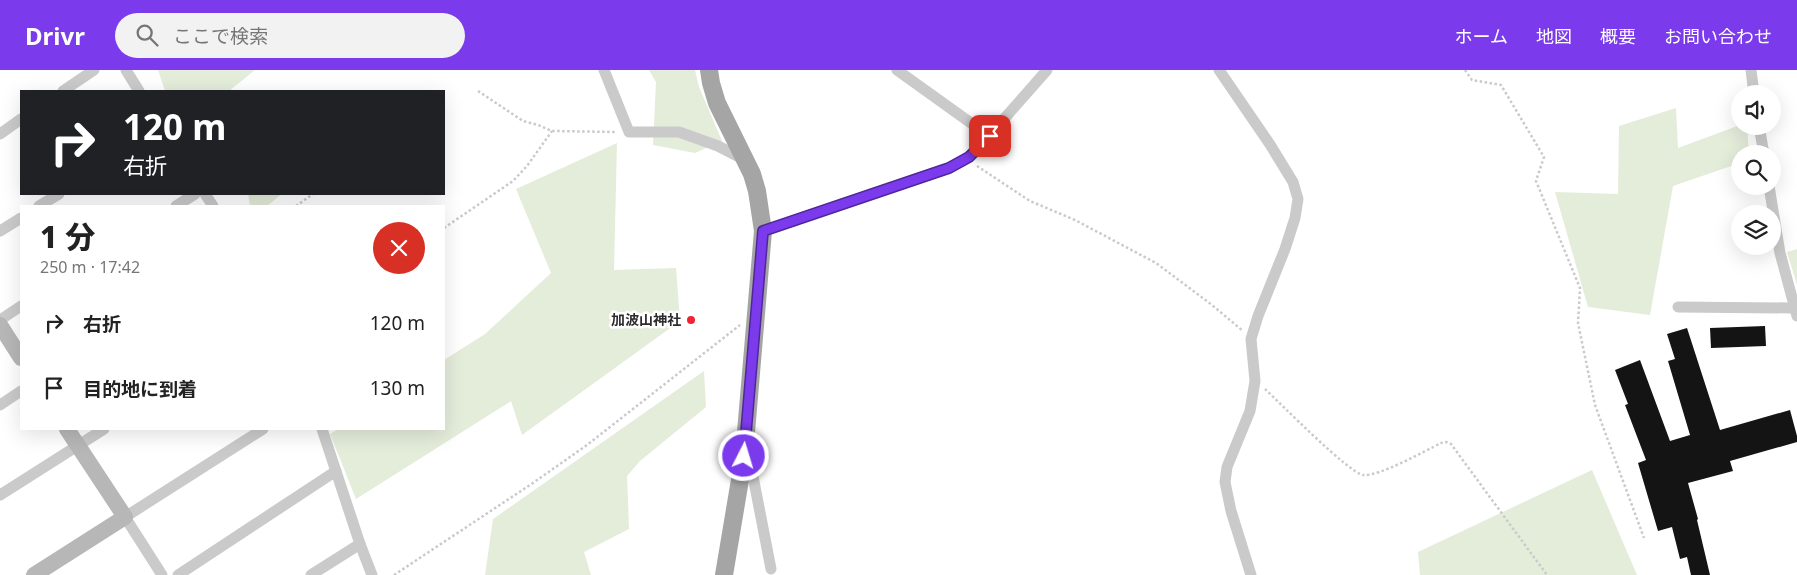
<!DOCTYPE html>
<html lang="ja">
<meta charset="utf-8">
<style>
:root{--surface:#fff;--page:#f2f2f2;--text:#222;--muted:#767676;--accent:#7c3aed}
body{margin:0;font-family:"Noto Sans","Noto Sans JP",sans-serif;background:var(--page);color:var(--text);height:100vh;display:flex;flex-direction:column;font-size:19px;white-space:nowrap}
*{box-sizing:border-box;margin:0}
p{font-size:16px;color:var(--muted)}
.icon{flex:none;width:28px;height:28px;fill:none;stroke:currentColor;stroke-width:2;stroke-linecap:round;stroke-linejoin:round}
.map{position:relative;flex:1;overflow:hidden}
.panel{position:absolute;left:20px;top:135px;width:425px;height:225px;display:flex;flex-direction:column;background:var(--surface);border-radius:0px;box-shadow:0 5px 20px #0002}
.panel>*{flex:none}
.hud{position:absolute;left:20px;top:20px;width:425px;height:105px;border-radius:0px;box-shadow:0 5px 20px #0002;background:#202124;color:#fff;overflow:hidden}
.fabs{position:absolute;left:1731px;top:15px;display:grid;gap:10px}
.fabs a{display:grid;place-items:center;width:50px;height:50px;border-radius:50%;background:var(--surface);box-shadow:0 5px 20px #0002;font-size:25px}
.pin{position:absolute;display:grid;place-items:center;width:42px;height:42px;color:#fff;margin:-21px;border-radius:10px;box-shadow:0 2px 8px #0006}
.me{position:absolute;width:55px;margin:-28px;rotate:5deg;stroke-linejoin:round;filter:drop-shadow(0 0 4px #0008)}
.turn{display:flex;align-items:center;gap:18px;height:105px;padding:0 20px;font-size:22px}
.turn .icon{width:65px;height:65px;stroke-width:2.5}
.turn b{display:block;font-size:35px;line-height:42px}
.round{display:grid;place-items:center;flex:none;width:52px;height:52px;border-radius:26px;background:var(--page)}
.head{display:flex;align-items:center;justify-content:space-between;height:85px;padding:0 20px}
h1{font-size:30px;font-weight:800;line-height:38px}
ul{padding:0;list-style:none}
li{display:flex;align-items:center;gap:15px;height:65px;padding:0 20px}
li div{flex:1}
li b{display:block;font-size:19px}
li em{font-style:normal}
header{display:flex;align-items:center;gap:30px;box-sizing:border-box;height:70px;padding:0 25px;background:var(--accent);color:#fff}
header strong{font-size:24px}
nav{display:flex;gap:28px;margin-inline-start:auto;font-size:18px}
.search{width:350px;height:45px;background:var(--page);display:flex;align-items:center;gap:12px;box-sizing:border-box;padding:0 18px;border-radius:28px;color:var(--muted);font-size:19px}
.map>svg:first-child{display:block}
</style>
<header>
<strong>Drivr</strong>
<div class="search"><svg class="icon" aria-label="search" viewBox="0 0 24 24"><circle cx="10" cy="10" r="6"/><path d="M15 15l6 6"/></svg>ここで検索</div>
<nav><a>ホーム</a><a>地図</a><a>概要</a><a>お問い合わせ</a></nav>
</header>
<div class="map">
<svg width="1797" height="505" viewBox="0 0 1797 505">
<rect width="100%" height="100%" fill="#fff"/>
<!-- green -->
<g fill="#e4ecda">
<polygon points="158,0 255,0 229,21 165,21"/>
<polygon points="649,0 695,0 699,17 722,71 695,83 653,75 656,12"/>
<polygon points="1676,38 1678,78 1740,55 1747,56 1749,84 1740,84 1740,93 1673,116 1650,245 1588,237 1555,122 1618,124 1619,56"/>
<polygon points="617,73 614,200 676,198 680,251 522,365 511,331 356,429 330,364 338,359 444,359 444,290 485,264 551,203 516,119"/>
<polygon points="248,124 282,124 267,136 250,136"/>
<polygon points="1797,179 1797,215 1787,182"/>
<polygon points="704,301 706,337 640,391 627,406 629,459 584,482 591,505 485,505 493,449"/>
<polygon points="1592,400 1637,505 1420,505 1418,482"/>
</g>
<!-- building -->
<g fill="#141414">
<polygon points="1765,256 1766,276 1711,278 1710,258"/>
<polygon points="1687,258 1720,360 1790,340 1797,366 1797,372 1730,391 1733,401 1688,413 1698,449 1697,450 1710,505 1691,505 1687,487 1680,489 1672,457 1658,461 1638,393 1646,390 1625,335 1628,334 1615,300 1640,290 1670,371 1690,365 1668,291 1675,289 1667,264"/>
</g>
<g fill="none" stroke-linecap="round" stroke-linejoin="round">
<!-- path -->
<g stroke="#cacaca" stroke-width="2.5" stroke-dasharray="2.5 2.5" stroke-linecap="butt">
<polyline points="1465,0 1472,10 1501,15 1544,87 1536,111 1580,218 1578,253 1595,335 1644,468"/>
<polyline points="478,21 523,51 538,55 552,61 617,62"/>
<polyline points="977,96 1030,131 1075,150 1156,193 1212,235 1243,261"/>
<polyline points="296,136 313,124"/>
<polyline points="444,158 513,111 527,96 552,61"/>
<path d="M1265 319C1280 333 1349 403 1363 405 1378 407 1425 381 1441 373L1446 372 1451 374 1547 505"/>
<polyline points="394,505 530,415 587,375 740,255"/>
</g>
<!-- street -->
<g stroke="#cacaca" stroke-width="11">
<polyline points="126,0 139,21"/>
<polyline points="604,0 629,62 679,62 718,76 745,90"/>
<polyline points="897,0 989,66"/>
<polyline points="1219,0 1271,76 1293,112 1298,129 1295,148 1285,179 1258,246 1251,269 1255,311 1250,341 1227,397 1225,412 1231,441 1251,505"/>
<polyline points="1751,0 1754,24"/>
<polyline points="63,21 94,0"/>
<polyline points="1759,56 1764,84"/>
<polyline points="0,64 21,49"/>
<polyline points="1769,116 1780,183 1797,246"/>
<polyline points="205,124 213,136"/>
<polyline points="39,136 59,124"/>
<polyline points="176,136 195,124"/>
<polyline points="0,161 21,148"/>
<polyline points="763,161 949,98 969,87 989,66 1047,0"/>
<polyline points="1678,237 1794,238"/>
<polyline points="0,250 21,236"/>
<polyline points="0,335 21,321"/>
<polyline points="322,359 360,474 372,505"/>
<polyline points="744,386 751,396 771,499"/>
<polyline points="0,425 104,359"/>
<polyline points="162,505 125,447 263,359"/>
<polyline points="178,505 336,401"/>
<polyline points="311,505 360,474"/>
</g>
<!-- secondary -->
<g stroke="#b7b7b7" stroke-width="16">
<polyline points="0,255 21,288"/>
<polyline points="34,505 125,447 67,359"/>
</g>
<!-- primary -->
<polyline stroke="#a5a5a5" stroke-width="18" points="709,0 711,13 717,33 752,104 757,121 763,161 744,386 724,505"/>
</g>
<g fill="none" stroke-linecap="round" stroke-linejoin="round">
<defs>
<polyline id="route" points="744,386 763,161 949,98 969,87 990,66"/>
</defs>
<!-- route casing -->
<use href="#route" stroke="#51269a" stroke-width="12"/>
<!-- route -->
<use href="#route" stroke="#7c3aed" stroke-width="9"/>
</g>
<!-- markers -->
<circle fill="#f12232" stroke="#fff" stroke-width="2" cx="691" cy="250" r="5"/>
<g text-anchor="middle" stroke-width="5" stroke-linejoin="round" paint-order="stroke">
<!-- poi labels -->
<g font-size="14" font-weight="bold" fill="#2d2d2d" stroke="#fff" text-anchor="end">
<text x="681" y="255">加波山神社</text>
</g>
</g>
</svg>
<div class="fabs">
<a><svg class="icon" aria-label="sound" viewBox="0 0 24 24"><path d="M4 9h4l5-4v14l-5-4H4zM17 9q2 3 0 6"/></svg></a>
<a><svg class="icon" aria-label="search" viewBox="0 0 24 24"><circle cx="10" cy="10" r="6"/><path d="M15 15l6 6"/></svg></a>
<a><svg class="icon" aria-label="layers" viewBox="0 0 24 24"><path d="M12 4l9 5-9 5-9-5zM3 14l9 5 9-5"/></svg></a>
</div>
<div class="pin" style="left:990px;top:66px;background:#d93025"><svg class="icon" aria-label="arrive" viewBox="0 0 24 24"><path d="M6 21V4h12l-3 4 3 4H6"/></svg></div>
<svg class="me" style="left:744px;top:386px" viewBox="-20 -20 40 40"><circle r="17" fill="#7c3aed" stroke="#fff" stroke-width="3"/><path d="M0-11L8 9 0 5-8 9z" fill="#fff"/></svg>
<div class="hud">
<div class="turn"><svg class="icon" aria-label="right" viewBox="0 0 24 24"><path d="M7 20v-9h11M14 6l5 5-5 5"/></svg><div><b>120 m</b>右折</div></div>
</div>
<section class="panel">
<div class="head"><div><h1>1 分</h1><p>250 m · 17:42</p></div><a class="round" style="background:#d93025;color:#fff"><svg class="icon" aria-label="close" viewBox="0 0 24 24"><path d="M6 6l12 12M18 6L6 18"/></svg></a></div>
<ul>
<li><svg class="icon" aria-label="right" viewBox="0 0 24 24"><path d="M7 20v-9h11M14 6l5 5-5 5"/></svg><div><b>右折</b></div><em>120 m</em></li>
<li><svg class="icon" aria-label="arrive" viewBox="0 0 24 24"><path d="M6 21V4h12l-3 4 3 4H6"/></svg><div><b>目的地に到着</b></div><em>130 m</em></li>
</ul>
</section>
</div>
